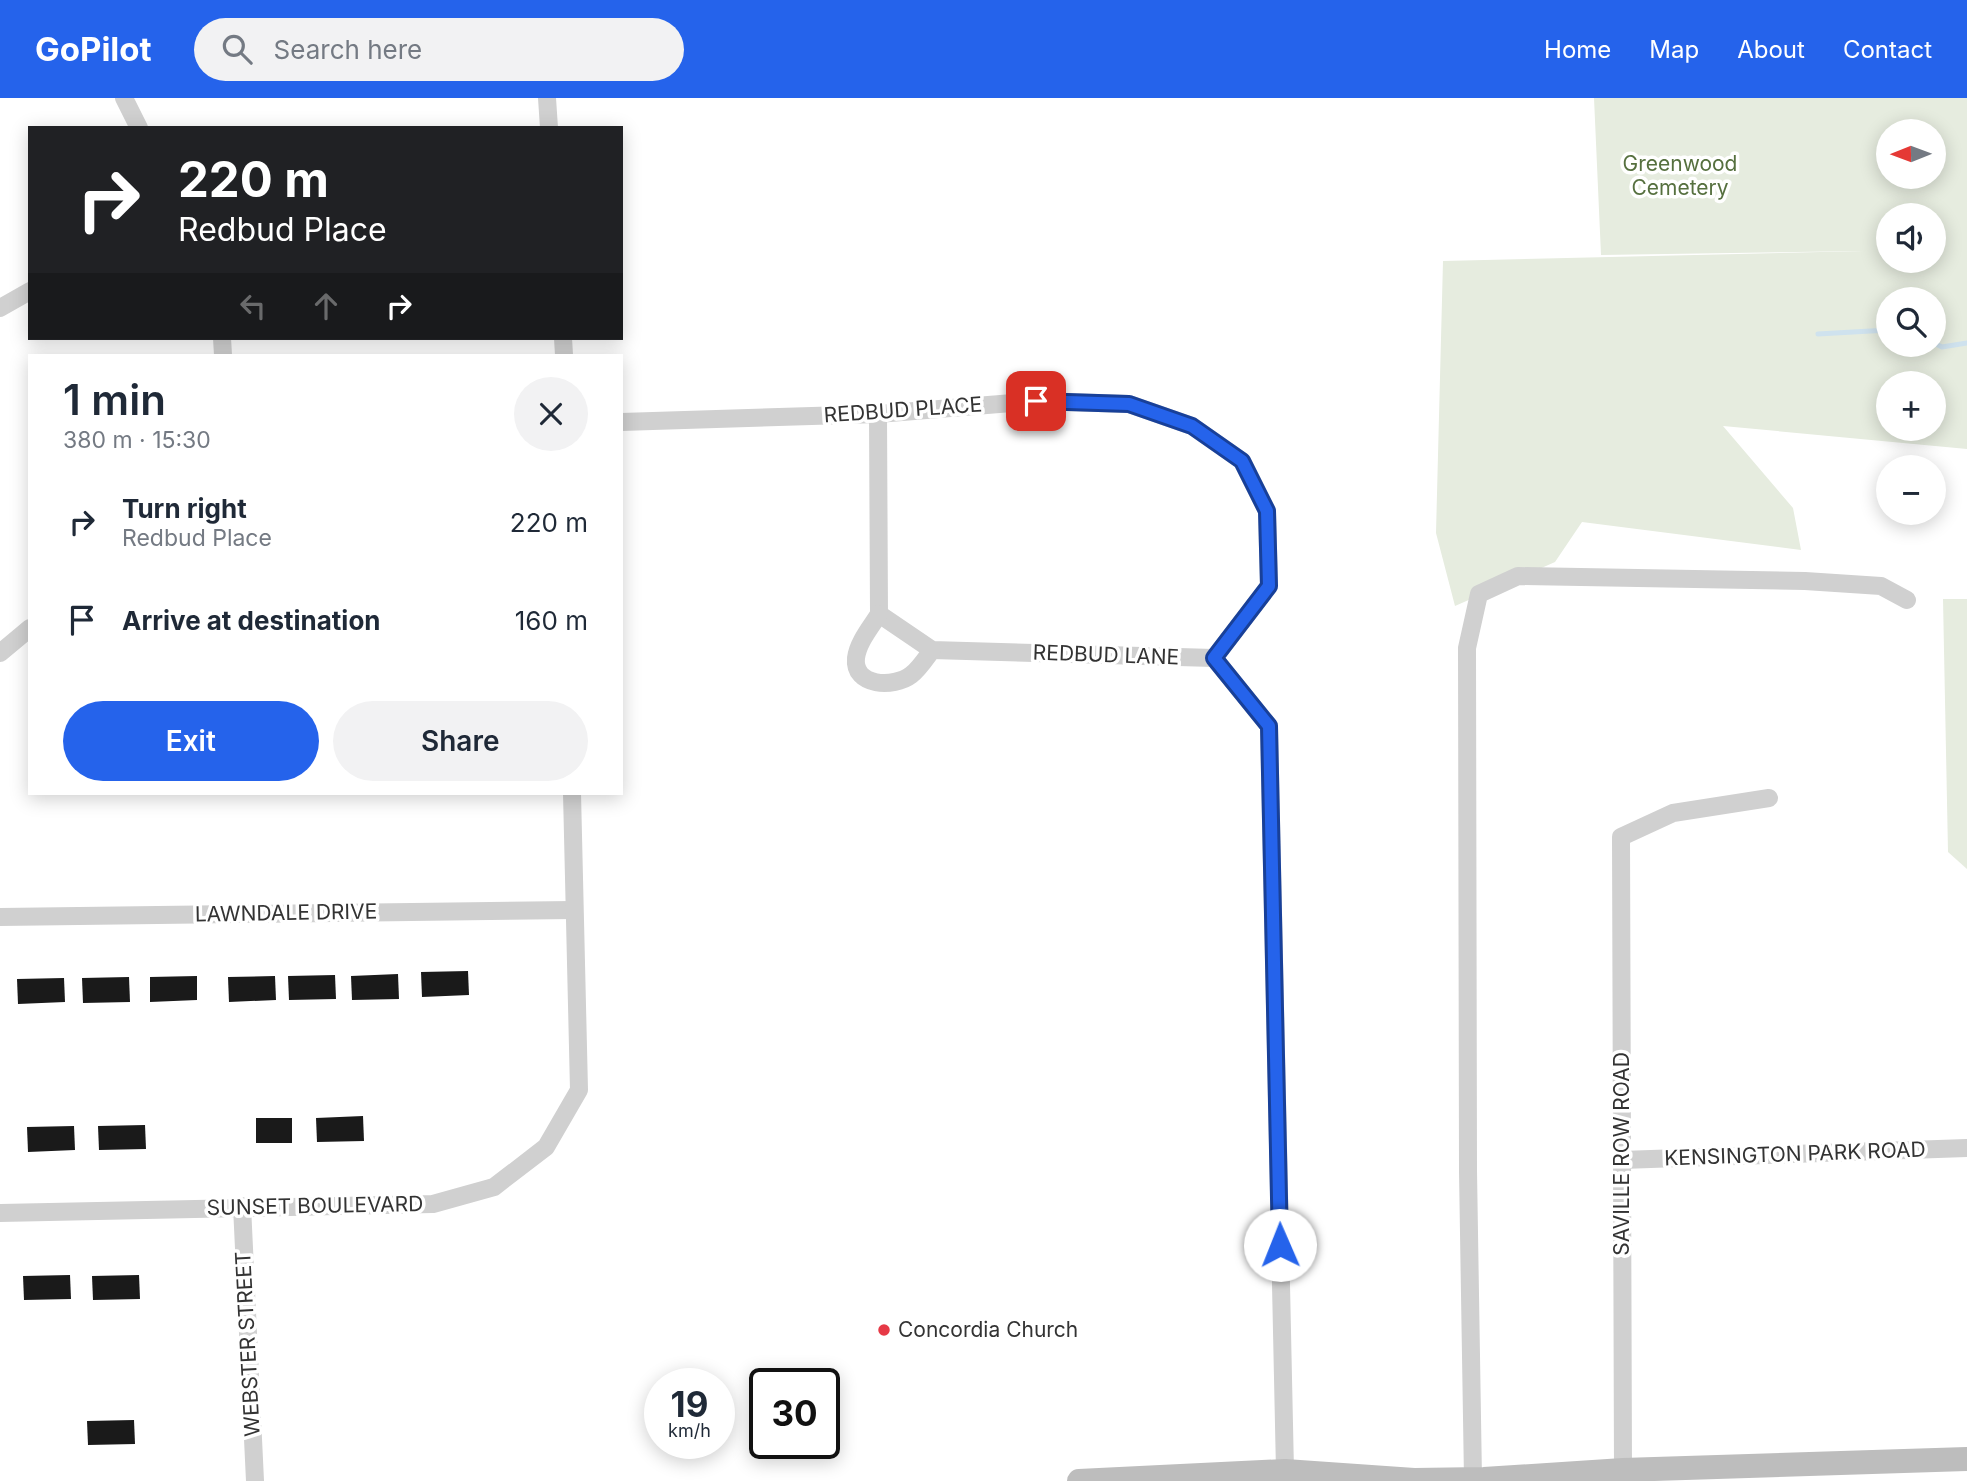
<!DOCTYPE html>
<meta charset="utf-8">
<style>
:root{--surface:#fff;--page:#f2f2f3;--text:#1f2937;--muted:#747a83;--accent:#2563eb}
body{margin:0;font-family:Inter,sans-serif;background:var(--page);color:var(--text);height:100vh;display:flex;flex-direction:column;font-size:26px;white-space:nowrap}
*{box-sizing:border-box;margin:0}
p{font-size:23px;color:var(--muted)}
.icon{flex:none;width:38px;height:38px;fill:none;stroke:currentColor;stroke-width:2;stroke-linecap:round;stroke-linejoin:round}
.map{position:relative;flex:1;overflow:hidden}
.sheet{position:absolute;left:28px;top:256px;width:595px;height:441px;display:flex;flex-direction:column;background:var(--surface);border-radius:0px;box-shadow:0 4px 18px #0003}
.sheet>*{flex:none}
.top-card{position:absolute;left:28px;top:28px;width:595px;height:214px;border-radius:0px;box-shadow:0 4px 18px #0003;background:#202124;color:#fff;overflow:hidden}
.needle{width:46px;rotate:269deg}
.tools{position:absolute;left:1876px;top:21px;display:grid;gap:14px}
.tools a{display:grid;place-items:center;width:70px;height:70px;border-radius:50%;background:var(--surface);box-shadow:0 4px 18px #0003;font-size:35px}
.speed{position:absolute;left:644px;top:1270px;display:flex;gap:14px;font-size:35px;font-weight:700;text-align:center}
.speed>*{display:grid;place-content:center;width:91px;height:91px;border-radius:50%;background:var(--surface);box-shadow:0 4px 18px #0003;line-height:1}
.speed small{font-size:18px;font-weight:400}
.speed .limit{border:4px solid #111;border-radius:10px;background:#fff;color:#111}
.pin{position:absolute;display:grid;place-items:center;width:60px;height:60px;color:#fff;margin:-30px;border-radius:14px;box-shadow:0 4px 10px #0006}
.me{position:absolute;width:77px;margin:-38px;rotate:359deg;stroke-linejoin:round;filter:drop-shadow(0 0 5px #0008)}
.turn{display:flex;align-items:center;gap:24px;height:147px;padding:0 35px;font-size:32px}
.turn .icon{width:91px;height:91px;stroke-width:2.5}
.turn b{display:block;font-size:49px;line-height:60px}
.lanes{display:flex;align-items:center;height:66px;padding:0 35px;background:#0003;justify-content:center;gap:35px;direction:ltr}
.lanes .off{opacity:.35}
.round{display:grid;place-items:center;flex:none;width:74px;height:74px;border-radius:37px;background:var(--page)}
.headline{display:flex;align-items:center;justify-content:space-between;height:119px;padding:0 35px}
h1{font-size:42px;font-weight:600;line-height:52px}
.cta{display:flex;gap:14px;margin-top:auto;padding:14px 35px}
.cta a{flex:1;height:80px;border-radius:42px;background:var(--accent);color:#fff;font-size:28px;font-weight:600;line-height:80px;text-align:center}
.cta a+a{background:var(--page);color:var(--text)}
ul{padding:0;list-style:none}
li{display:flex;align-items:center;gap:21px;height:98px;padding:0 35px}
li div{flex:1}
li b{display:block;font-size:26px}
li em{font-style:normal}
header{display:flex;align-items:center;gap:42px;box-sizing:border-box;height:98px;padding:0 35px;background:var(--accent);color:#fff}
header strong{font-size:33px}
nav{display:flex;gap:38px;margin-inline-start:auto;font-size:24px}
.search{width:490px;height:63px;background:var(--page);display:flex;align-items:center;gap:18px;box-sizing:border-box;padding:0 24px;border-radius:38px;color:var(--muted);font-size:26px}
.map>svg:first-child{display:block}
</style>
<header>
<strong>GoPilot</strong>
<div class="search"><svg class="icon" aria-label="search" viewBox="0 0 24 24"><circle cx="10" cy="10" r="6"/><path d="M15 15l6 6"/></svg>Search here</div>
<nav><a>Home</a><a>Map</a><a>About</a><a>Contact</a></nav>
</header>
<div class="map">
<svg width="1967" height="1383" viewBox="0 0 1967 1383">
<rect width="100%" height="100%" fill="#fff"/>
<!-- green -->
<g fill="#e6ecdf" fill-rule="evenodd">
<path d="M1594 0H1967V351L1723 328 1793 410 1801 452 1582 424 1555 464 1455 508 1436 435 1443 163 1864 153 1601 157ZM1888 33H1934V79H1888ZM1888 117H1934V163H1888ZM1888 201H1934V247H1888ZM1888 285H1934V331H1888Z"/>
<polygon points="1943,501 1967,501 1967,771 1948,754"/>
</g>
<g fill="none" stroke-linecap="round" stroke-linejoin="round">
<!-- stream -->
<g stroke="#cfe2ee" stroke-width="5">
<polyline points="1818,236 1888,232"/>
<polyline points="1934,245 1942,249 1967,245"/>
</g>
</g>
<!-- building -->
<g fill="#1a1a1a">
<polygon points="468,873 469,897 422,899 421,874"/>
<polygon points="398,876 399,901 352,902 351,878"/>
<polygon points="335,877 336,901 289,902 288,878"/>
<polygon points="197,878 197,902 150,904 150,879"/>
<polygon points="275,878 276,902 229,904 228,879"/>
<polygon points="129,879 130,904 83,905 82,880"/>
<polygon points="64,880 65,904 18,906 17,881"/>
<polygon points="363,1018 364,1043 317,1044 316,1020"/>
<rect x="256" y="1020" width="36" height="25"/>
<polygon points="145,1027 146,1051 99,1052 98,1028"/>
<polygon points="74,1028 75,1052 28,1054 27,1029"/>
<polygon points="70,1177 71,1201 24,1202 23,1178"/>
<polygon points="139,1177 140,1201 93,1202 92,1178"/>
<polygon points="134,1322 135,1346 88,1347 87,1323"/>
</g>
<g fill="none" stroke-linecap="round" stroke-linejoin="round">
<!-- street -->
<g stroke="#d0d0d0" stroke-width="18">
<polyline points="124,0 139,30"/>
<polyline points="547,0 549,30"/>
<polyline points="0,210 30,193"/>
<polyline points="222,240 223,257"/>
<polyline points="563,240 564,257"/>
<polyline points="878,316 879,516 932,552 1214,560 1269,628 1285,1373"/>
<polyline points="621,324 878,316 1036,303 1129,306 1192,328 1242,363 1267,413 1269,488 1214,560"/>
<path d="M879 516C871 529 858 544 856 560 853 589 894 590 911 577 919 571 926 560 932 552"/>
<polyline points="0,555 30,530"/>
<polyline points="0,819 573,812"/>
<polyline points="1622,1062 1967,1050"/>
<polyline points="242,1108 255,1383"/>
<polyline points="0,1115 433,1106 494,1089 546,1049 579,992 572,695"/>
<polyline points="1623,1372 1621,739 1673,715 1769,700"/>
<polyline points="1473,1381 1468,1073 1467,550 1479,496 1518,478 1805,483 1881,488 1907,502"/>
</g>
<!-- secondary -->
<polyline stroke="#bdbdbd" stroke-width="24" points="1079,1383 1285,1373 1414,1382 1484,1381 1623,1372 1967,1361"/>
</g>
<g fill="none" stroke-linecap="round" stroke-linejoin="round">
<defs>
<polyline id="route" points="1036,303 1129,306 1192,328 1242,363 1267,413 1269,488 1214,560 1269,628 1280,1147"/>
</defs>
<!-- route casing -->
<use href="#route" stroke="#184099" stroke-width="18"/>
<!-- route -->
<use href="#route" stroke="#2563eb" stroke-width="12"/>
</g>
<!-- markers -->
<circle fill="#e63946" stroke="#fff" stroke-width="2.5" cx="884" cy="1232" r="7"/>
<g text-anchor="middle" stroke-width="7" stroke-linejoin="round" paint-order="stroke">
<!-- park labels -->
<g font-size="21" fill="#56703f" stroke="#fff">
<text x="1680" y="73">Greenwood<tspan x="1680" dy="24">Cemetery</tspan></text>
</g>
<!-- street labels -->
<g font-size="21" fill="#333" stroke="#fff">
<text transform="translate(903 312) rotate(-4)" y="7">REDBUD PLACE</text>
<text transform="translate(1106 557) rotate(2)" y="7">REDBUD LANE</text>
<text transform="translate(286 815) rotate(-1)" y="7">LAWNDALE DRIVE</text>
<text transform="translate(1622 1056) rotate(-90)" y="7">SAVILLE ROW ROAD</text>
<text transform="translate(1795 1056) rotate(-2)" y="7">KENSINGTON PARK ROAD</text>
<text transform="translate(315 1108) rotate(-1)" y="7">SUNSET BOULEVARD</text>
<text transform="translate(248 1246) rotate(-93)" y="7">WEBSTER STREET</text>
</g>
<!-- poi labels -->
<g font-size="21" fill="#333" stroke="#fff" text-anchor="start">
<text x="898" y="1239">Concordia Church</text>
</g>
</g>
</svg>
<div class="tools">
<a><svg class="needle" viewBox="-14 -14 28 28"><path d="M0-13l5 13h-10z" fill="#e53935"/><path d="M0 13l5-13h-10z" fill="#747a83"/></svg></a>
<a><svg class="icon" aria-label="sound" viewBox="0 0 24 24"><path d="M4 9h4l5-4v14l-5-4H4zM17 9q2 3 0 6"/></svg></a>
<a><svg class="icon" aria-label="search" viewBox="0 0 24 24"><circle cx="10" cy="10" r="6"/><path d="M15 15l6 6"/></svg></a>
<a>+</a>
<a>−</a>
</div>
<div class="speed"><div>19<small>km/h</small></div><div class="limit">30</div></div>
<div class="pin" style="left:1036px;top:303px;background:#d93025"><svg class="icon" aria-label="arrive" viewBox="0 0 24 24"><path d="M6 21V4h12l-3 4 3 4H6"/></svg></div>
<svg class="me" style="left:1280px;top:1147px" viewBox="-20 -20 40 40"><circle r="19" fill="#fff"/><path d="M0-13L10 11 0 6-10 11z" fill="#2563eb"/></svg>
<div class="top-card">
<div class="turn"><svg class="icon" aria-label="right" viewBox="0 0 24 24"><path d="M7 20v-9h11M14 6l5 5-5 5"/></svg><div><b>220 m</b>Redbud Place</div></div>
<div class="lanes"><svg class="icon off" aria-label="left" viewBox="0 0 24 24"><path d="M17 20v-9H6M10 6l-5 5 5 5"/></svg><svg class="icon off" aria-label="ahead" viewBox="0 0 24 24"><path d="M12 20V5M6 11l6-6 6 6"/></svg><svg class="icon" aria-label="right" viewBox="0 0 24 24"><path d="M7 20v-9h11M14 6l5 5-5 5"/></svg></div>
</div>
<section class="sheet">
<div class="headline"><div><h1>1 min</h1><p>380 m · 15:30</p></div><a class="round"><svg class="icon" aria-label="close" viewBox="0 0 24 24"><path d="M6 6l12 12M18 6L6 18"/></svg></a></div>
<ul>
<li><svg class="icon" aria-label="right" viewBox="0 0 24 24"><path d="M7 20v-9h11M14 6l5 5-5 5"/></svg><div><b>Turn right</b><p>Redbud Place</p></div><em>220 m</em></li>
<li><svg class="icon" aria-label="arrive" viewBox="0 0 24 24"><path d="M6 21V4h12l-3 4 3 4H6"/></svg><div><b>Arrive at destination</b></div><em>160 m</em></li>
</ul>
<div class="cta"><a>Exit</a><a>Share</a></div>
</section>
</div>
